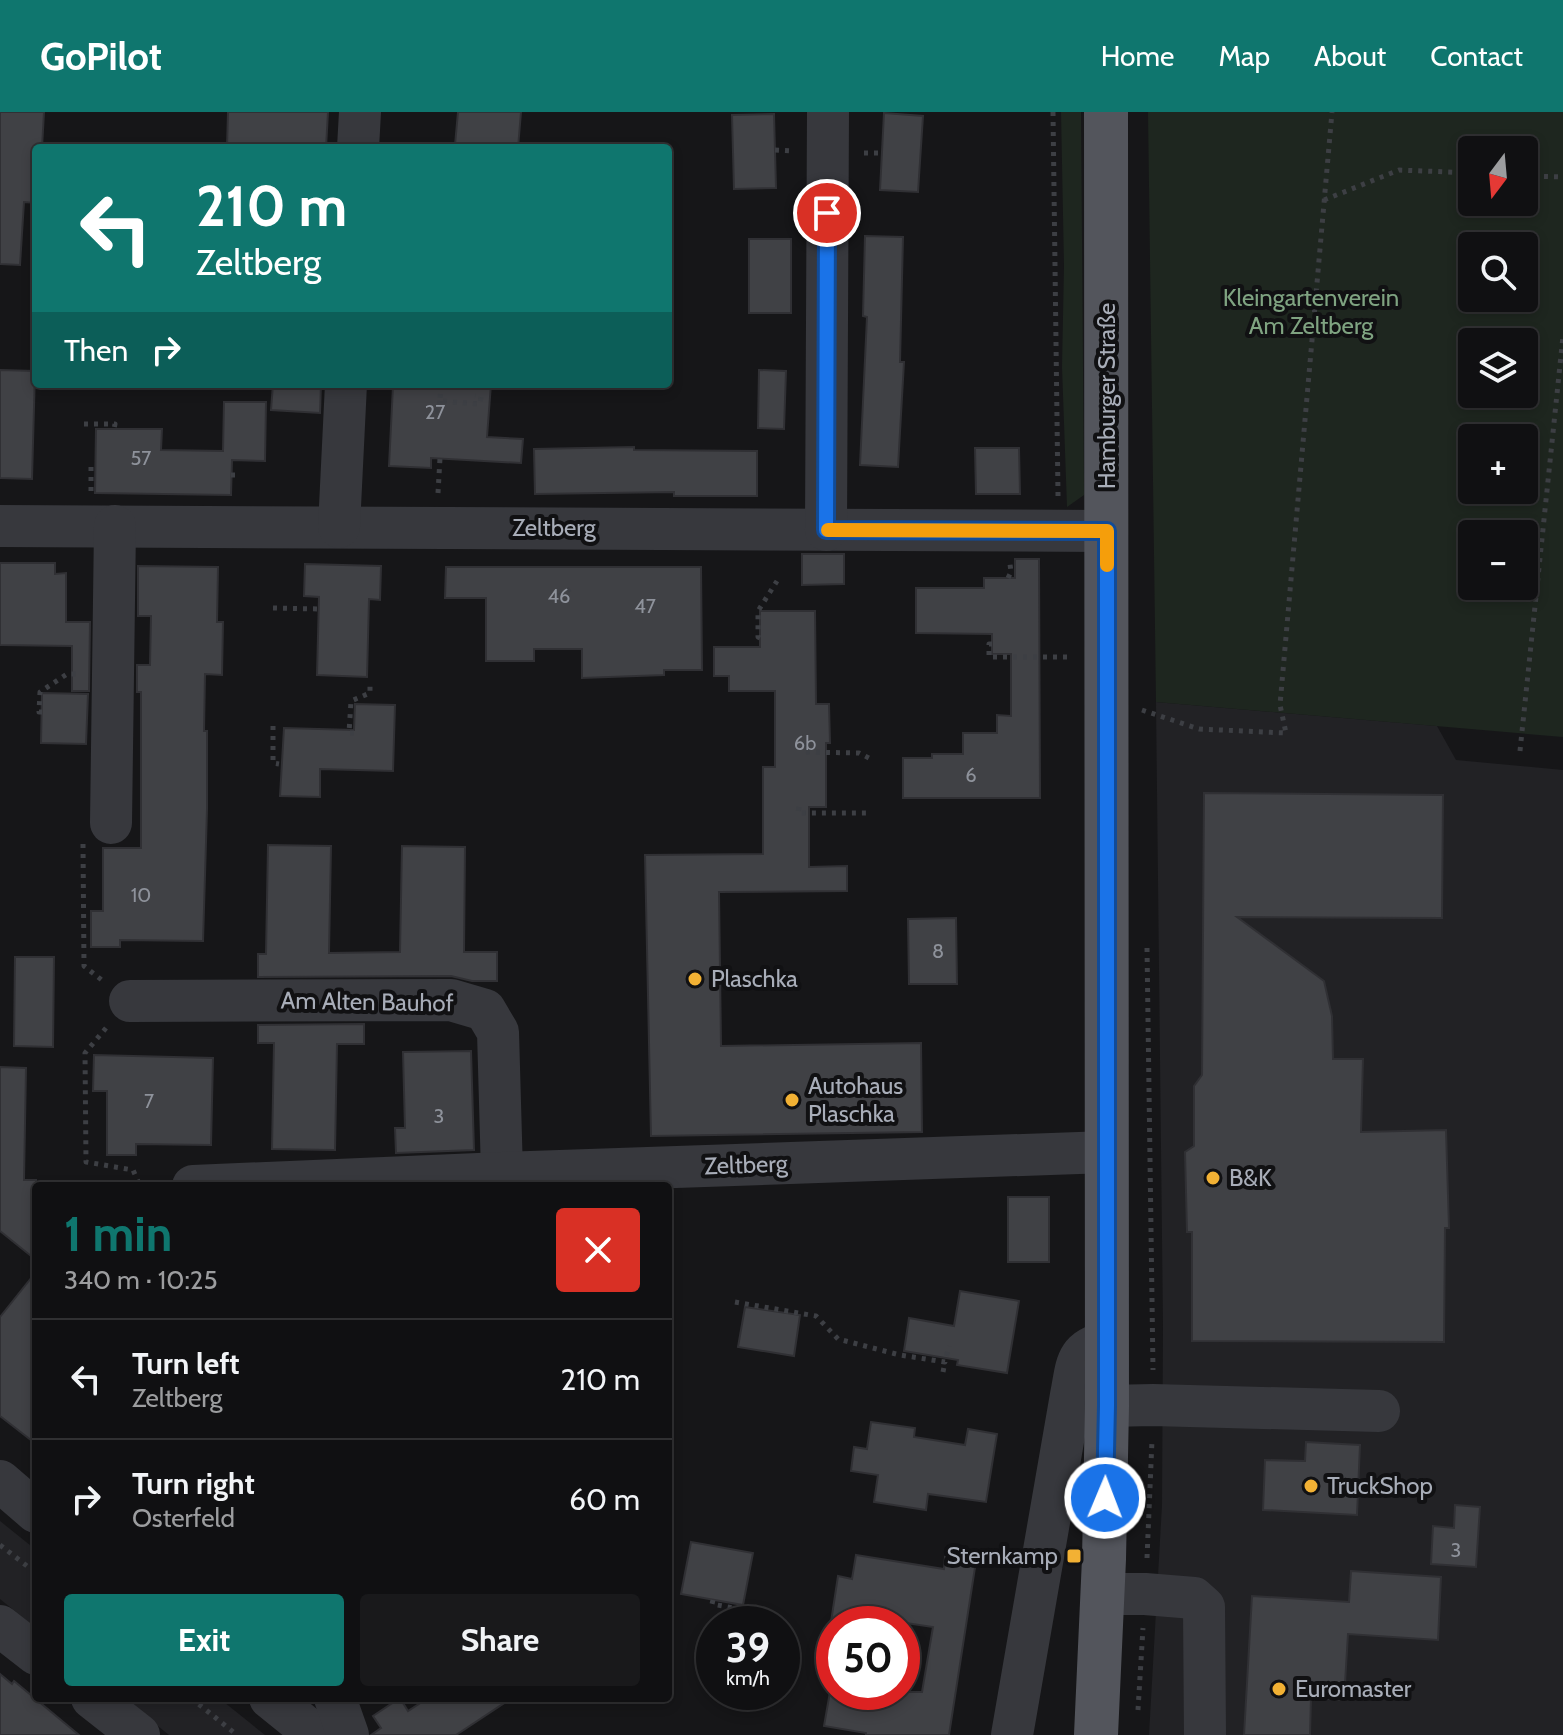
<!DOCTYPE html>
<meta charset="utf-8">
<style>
:root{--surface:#101012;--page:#19191b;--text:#f1f3f6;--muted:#9c9d9f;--line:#303032;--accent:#0f766e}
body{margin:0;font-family:Cabin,sans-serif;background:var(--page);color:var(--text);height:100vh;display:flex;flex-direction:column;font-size:30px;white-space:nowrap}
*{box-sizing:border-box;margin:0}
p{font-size:26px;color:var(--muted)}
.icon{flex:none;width:44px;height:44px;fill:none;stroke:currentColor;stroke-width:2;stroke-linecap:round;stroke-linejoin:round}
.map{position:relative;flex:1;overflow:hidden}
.drawer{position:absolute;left:32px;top:1070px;width:640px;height:520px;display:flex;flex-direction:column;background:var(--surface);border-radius:8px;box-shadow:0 4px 12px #0003,0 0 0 2px var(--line)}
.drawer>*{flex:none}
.top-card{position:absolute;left:32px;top:32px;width:640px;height:244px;border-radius:8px;box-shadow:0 4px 12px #0003,0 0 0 2px var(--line);background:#0f766e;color:#fff;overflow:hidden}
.needle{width:52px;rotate:196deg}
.tools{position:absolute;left:1458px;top:24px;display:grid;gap:16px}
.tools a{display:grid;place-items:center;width:80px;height:80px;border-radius:8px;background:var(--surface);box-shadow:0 4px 12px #0003,0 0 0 2px var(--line);font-size:40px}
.speed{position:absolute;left:696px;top:1494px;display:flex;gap:16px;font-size:40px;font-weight:700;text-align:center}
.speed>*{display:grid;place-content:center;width:104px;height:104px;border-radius:50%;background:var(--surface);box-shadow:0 4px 12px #0003,0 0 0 2px var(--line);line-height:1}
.speed small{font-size:20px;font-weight:400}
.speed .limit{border:12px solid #d22;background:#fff;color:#111}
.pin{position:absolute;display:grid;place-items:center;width:68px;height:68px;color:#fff;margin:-34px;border:4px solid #fff;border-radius:50%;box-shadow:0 2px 8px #0007}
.me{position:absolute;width:88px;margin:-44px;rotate:1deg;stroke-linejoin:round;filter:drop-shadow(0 0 6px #0008)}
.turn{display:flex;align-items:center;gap:28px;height:168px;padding:0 32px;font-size:36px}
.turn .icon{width:104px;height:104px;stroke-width:2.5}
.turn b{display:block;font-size:56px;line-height:68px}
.then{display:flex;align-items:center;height:76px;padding:0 32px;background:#0003;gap:16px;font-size:30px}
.round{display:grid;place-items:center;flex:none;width:84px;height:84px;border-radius:8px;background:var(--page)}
.headline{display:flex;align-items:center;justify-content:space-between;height:136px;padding:0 32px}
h1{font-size:48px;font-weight:800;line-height:60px;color:var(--accent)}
.action{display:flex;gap:16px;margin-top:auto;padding:16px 32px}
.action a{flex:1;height:92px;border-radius:8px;background:var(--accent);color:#fff;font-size:32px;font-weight:800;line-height:92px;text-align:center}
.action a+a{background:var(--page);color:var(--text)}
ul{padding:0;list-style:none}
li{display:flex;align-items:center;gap:24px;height:120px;padding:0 32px;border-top:2px solid var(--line)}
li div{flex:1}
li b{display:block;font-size:30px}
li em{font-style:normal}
header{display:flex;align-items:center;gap:48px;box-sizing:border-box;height:112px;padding:0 40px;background:var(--accent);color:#fff}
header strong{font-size:38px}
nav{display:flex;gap:44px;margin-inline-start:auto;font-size:28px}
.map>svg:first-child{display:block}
</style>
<header>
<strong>GoPilot</strong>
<nav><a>Home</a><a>Map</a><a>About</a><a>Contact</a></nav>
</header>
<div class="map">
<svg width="1563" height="1623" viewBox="0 0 1563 1623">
<rect width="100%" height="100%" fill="#161618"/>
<!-- built -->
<g fill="#222225">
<polygon points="1156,590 1437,614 1456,648 1563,658 1563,1623 1149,1623 1162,1393 1163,1214"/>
<polygon points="0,1409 36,1438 36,1516 0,1487"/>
<polygon points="123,1586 219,1586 265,1623 169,1623"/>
</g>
<!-- green -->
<g fill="#1e261f" fill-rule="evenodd">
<polygon points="1061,0 1081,0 1084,383 1067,395 1062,255 1064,154"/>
<path d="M1148 0H1563V625L1156 590ZM1472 38H1524V90H1472ZM1472 134H1524V186H1472ZM1472 230H1524V282H1472ZM1472 326H1524V378H1472ZM1472 422H1524V474H1472Z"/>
</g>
<!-- building -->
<g fill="#404145" stroke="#303034" stroke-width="2">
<polygon points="0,0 44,0 42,36 36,36 36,91 24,90 20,153 0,152"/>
<polygon points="228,0 328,0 326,36 227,36"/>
<polygon points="458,0 521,0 518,36 455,33"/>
<polygon points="884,1 923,4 918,80 880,78"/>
<polygon points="774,2 776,76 734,77 732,3"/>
<polygon points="865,124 903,125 900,250 904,250 898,355 860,353 867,205 863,204"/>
<rect x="749" y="127" width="42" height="74"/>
<polygon points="0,258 35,259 32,367 0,366"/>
<polygon points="759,258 786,259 784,317 758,316"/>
<polygon points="273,272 321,272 320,301 271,298"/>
<polygon points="444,272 491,272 487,325 523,327 521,351 431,346 431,356 389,354 393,274 444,276"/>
<polygon points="224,290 266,290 265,349 232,348 231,383 95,381 96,317 162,317 161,338 223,339"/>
<polygon points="634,335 634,338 757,339 757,384 674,384 674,380 535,382 534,337"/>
<polygon points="975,336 1019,336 1020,382 976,382"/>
<polygon points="802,442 844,442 844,472 802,473"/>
<polygon points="1015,447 1039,447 1040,686 903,686 903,646 932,646 932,642 963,642 963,621 997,621 997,603 1011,604 1011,542 992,542 992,522 916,521 916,476 984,476 984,466 1015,466"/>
<polygon points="0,451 55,451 55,462 66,461 66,510 90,510 89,579 72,579 72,534 0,533"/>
<polygon points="305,452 381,454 380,488 369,487 367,565 317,563 319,485 304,484"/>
<polygon points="138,454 218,455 217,510 223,510 222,563 205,562 204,619 207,619 207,697 203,829 120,828 120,835 91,835 91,799 103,799 103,736 141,736 141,580 137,580 137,553 150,553 151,504 138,504"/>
<polygon points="446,455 701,455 702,558 664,558 664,563 582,566 582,537 534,537 534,549 486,549 486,486 445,486"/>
<polygon points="760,499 815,499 816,592 829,592 830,631 826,631 826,695 809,695 809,755 847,754 847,779 719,780 721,934 921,931 922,1020 651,1024 645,743 763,742 763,655 775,655 775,579 729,579 729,564 714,564 714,535 760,535"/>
<polygon points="42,581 88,582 86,632 41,631"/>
<polygon points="355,592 395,593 393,659 320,657 320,685 280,684 284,616 354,618"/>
<polygon points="1204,681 1443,683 1442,806 1237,805 1324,869 1332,904 1333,947 1363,947 1361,1020 1446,1018 1449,1116 1445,1116 1444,1230 1192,1229 1192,1120 1187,1120 1185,1040 1194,1034 1194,974 1202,963"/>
<polygon points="268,733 331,734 329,841 400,840 402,734 465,735 464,840 497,840 497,869 472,869 451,864 258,865 258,842 266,842"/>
<polygon points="956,806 957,872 909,872 908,807"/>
<polygon points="15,845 54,845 53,935 14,934"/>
<polygon points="364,912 364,932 337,932 335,1038 272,1037 274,931 258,931 258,913"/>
<polygon points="471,939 474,1038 396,1041 395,1016 405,1016 403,940"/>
<polygon points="94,943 213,946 211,1033 136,1032 136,1043 107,1043 107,979 93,979"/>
<polygon points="0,955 26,956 24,1068 36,1068 36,1148 0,1119"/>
<rect x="1008" y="1085" width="41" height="65"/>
<polygon points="36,1160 36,1332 0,1304 0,1205"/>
<polygon points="960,1179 1019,1189 1007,1261 957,1253 958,1248 904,1239 909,1206 954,1214"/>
<polygon points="745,1195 800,1203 794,1244 738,1235"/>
<polygon points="871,1310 915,1316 914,1325 965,1333 968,1317 997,1322 986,1390 928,1382 926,1398 874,1390 878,1363 851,1359 854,1335 867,1337"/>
<polygon points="1306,1330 1360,1333 1357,1403 1263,1398 1265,1348 1305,1349"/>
<polygon points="1455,1393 1480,1395 1476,1455 1431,1452 1433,1414 1454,1416"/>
<polygon points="691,1430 753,1441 743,1493 681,1482"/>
<polygon points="856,1443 944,1457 945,1445 976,1449 949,1623 866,1623 866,1621 824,1614 830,1580 922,1580 933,1515 879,1507 878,1512 833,1512 833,1510 831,1510 838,1464 852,1467"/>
<polygon points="1351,1459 1441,1465 1438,1528 1348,1522 1344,1588 1311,1586 1310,1623 1244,1623 1252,1484 1349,1490"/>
<polygon points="0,1562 12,1572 14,1569 79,1623 0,1623"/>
<polygon points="400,1586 408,1599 428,1586 512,1586 456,1623 371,1623 381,1616 373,1604"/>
</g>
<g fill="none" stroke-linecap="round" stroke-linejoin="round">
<!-- path -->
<g stroke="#3d3f44" stroke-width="5" stroke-dasharray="4 6" stroke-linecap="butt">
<polyline points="1053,0 1058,384"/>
<polyline points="775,38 794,39"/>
<polyline points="864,41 882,41"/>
<polyline points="1524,64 1563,65"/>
<polyline points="1324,88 1399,58 1472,61"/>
<polyline points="441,272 440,289 480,292 481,285 475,284"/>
<polyline points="435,300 439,297 440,289"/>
<polyline points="84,312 115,312 114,317"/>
<polyline points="231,363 240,363"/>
<polyline points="91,379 91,354 95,354"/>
<polyline points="438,381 440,346"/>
<polyline points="1008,466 1011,460 1010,452"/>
<polyline points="559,484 570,477"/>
<polyline points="273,496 319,497"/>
<polyline points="760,526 758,525 758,499 777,469"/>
<polyline points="992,532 989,532 989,545 1072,545"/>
<polyline points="1142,598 1199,617 1286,621 1280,593 1332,0"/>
<polyline points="42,600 39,600 40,580 67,562 78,562"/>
<polyline points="273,614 273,651 279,652"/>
<polyline points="354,621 349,621 351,589 370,581 370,570"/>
<polyline points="805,631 805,640 859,641 871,647"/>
<polyline points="1520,639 1563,224"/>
<polyline points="799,695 798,701 871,701"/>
<polyline points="83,732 84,854 103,869"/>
<polyline points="1147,836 1153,1258"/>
<polyline points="106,916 85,941 86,1050 133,1058 140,1074"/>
<polyline points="735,1190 816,1204 838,1227 900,1243 945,1250 949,1234"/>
<polyline points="943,1260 945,1250"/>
<polyline points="0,1433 36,1461"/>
<polyline points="1147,1446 1152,1328"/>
<polyline points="713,1488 712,1492 744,1498"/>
<polyline points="191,1586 237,1623"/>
<polyline points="1138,1598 1143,1516"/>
</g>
<!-- minor -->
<g stroke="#37383d" stroke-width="42">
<polyline points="358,36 360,0"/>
<polyline points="0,414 1107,419"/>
<polyline points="339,415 346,272"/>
<polyline points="826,418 828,0"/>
<polyline points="111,711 115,414"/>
<polyline points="130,889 451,888 485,898 498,920 502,1061"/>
<polyline points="193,1074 502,1061 1107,1040"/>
<polyline points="1107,1294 1153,1293 1379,1299"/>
<polyline points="0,1369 36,1400"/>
<polyline points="1102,1482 1145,1482 1194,1486 1204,1495 1205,1623"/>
<polyline points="0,1514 36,1542"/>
<polyline points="92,1586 139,1623"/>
<polyline points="270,1586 316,1623"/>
<polyline points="335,1586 348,1623"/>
<path d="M1012 1623 1071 1283C1077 1254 1074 1237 1107 1230"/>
</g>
<!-- major -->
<polyline stroke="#53555c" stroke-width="44" points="1096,1623 1104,1447 1107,1294 1106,0"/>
</g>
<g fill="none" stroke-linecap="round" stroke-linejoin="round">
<defs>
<polyline id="route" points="827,101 826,418 1107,419 1107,1294 1105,1386"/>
</defs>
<!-- route casing -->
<use href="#route" stroke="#114b97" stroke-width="20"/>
<!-- route -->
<use href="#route" stroke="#1a73e8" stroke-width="14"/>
<!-- slow -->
<polyline stroke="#f59e0b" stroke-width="14" points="828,418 1107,419 1107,453"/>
</g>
<!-- markers -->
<g fill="#f2b134" stroke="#111113" stroke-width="3">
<circle cx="695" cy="867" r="8"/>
<circle cx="792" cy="988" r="8"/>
<circle cx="1213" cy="1066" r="8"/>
<circle cx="1311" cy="1374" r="8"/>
<rect x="1066" y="1436" width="16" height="16" rx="4"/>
<circle cx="1279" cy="1577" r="8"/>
</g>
<g text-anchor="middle" stroke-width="8" stroke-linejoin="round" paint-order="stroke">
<!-- number labels -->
<g font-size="20" fill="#8e929b">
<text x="435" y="307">27</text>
<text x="141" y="353">57</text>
<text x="559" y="491">46</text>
<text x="645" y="501">47</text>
<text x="805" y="638">6b</text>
<text x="971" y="670">6</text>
<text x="141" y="790">10</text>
<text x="938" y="846">8</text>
<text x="149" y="996">7</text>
<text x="439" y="1011">3</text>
<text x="1456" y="1445">3</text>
</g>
<!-- park labels -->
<g font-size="24" fill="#7fa381" stroke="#111113">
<text x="1311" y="194">Kleingartenverein<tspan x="1311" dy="28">Am Zeltberg</tspan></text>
</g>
<!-- street labels -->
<g font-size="24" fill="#a8adb8" stroke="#111113">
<text transform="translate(1107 284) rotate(-90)" y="8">Hamburger Straße</text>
<text x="554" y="424">Zeltberg</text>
<text transform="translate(367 890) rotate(1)" y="8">Am Alten Bauhof</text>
<text transform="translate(746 1053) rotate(-2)" y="8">Zeltberg</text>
</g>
<!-- poi labels -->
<g font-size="24" fill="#a8adb8" stroke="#111113" text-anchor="start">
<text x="711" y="875">Plaschka</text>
<text x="808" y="982">Autohaus<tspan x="808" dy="28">Plaschka</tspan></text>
<text x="1229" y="1074">B&amp;K</text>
<text x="1327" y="1382">TruckShop</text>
<text x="1058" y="1452" text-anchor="end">Sternkamp</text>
<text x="1295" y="1585">Euromaster</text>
</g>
</g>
</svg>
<div class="tools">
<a><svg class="needle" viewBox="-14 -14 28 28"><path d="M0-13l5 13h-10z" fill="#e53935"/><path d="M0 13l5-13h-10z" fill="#9c9d9f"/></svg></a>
<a><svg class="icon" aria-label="search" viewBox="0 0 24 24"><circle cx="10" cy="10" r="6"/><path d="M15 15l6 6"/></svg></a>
<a><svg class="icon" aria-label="layers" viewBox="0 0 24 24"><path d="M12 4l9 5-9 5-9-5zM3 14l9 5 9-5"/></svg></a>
<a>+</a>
<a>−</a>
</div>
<div class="speed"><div>39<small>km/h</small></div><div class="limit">50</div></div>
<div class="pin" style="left:827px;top:101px;background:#d93025"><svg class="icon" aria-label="arrive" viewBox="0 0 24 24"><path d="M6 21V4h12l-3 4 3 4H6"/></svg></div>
<svg class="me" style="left:1105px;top:1386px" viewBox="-20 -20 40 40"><circle r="17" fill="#1a73e8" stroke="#fff" stroke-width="3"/><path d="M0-11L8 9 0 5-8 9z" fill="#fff"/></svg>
<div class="top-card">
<div class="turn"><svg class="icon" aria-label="left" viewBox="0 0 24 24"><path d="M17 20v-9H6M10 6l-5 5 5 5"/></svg><div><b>210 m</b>Zeltberg</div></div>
<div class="then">Then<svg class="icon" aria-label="right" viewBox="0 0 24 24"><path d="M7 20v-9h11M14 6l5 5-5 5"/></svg></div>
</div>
<section class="drawer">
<div class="headline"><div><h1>1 min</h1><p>340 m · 10:25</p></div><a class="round" style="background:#d93025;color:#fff"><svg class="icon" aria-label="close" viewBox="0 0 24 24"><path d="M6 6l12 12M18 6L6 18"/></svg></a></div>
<ul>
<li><svg class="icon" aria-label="left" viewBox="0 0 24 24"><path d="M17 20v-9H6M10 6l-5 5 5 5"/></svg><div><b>Turn left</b><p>Zeltberg</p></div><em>210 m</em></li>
<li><svg class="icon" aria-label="right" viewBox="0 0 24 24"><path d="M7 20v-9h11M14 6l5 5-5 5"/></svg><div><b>Turn right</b><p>Osterfeld</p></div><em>60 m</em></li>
</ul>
<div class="action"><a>Exit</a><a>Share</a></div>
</section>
</div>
